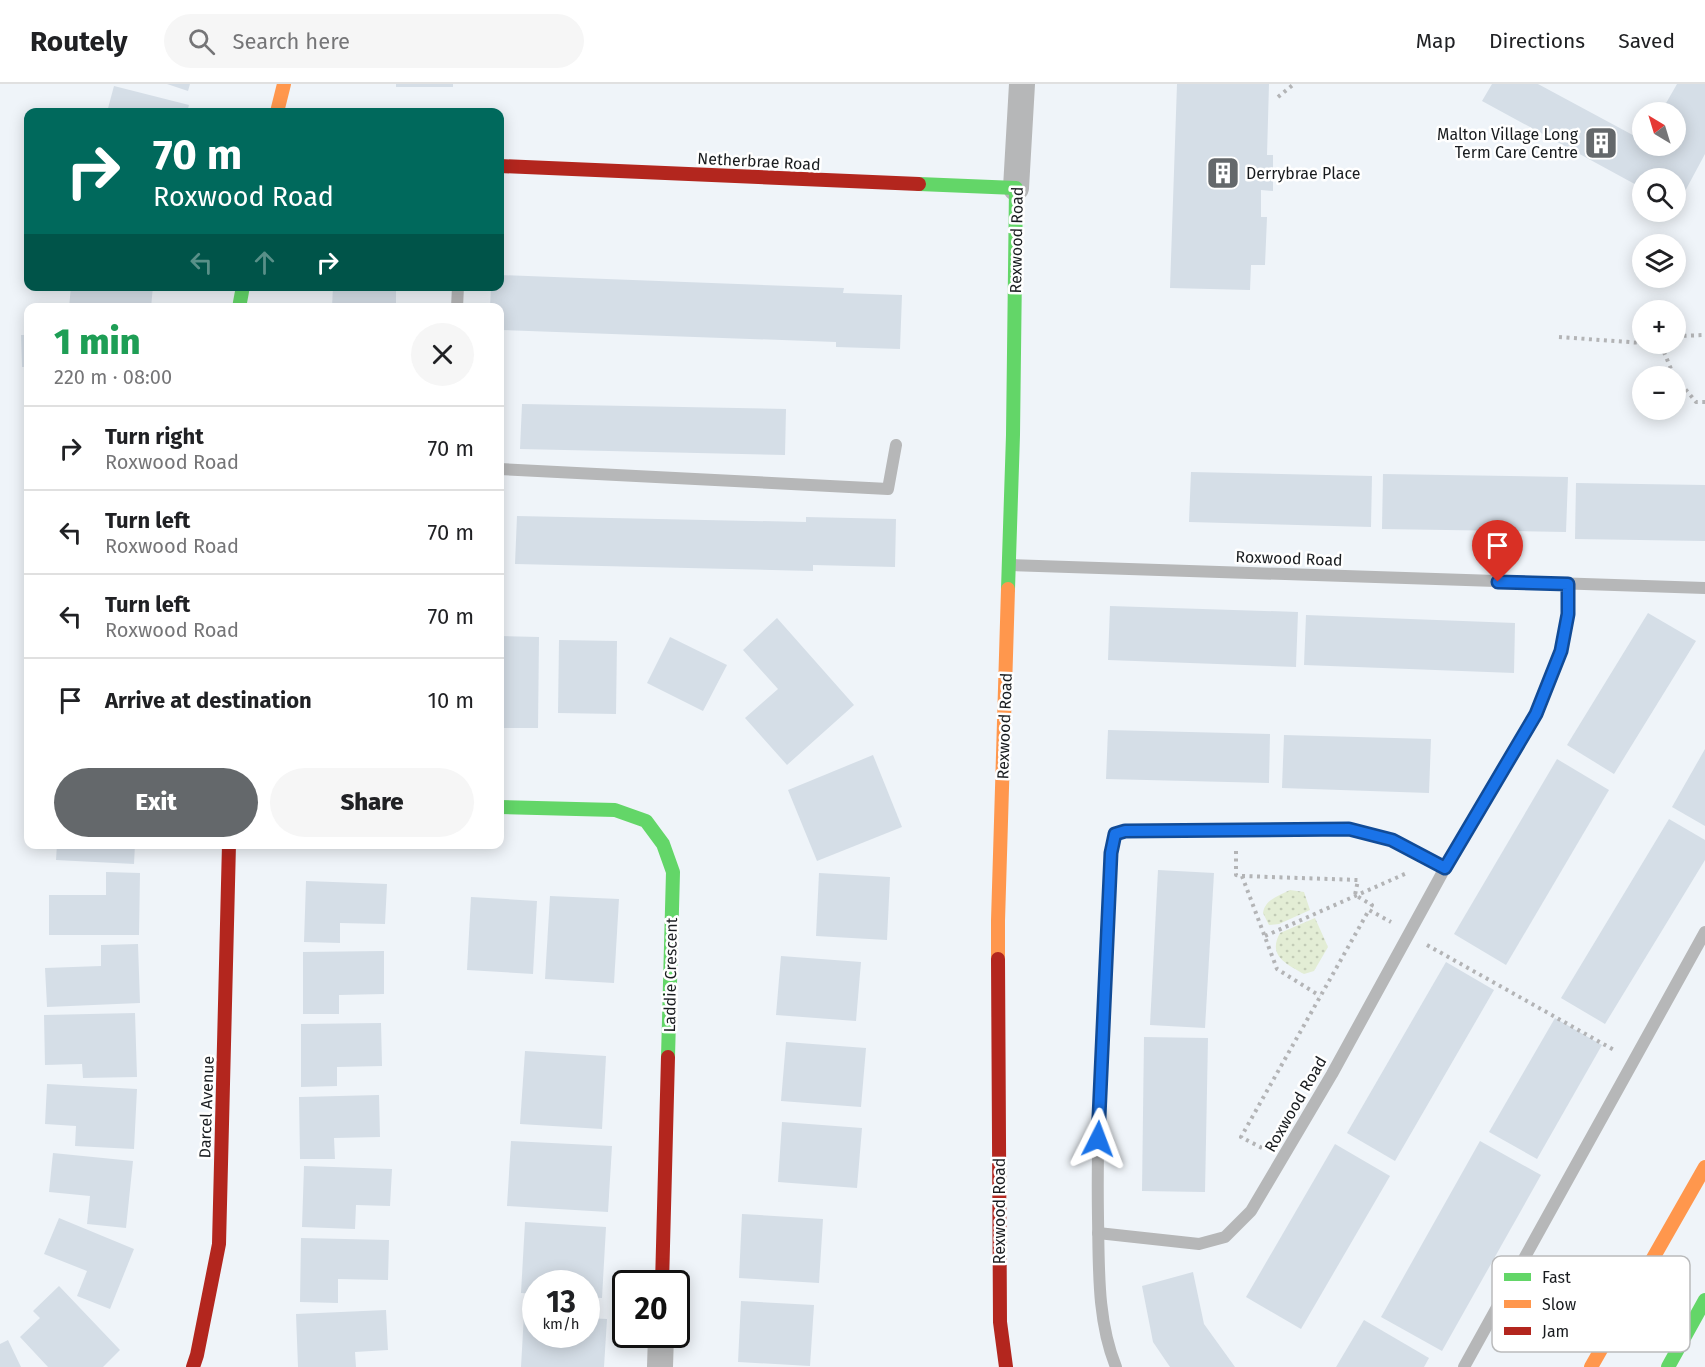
<!DOCTYPE html>
<meta charset="utf-8">
<style>
:root{--surface:#fff;--page:#f6f6f6;--text:#202124;--muted:#757577;--line:#e0e0e0;--accent:#64686b}
body{margin:0;font-family:"Fira Sans",sans-serif;background:var(--page);color:var(--text);height:100vh;display:flex;flex-direction:column;font-size:22px;white-space:nowrap}
*{box-sizing:border-box;margin:0}
p{font-size:20px;color:var(--muted)}
.icon{flex:none;width:33px;height:33px;fill:none;stroke:currentColor;stroke-width:2;stroke-linecap:round;stroke-linejoin:round}
.map{position:relative;flex:1;overflow:hidden}
.side{position:absolute;left:24px;top:219px;width:480px;height:546px;display:flex;flex-direction:column;background:var(--surface);border-radius:12px;box-shadow:0 3px 15px #0003}
.side>*{flex:none}
.hud{position:absolute;left:24px;top:24px;width:480px;height:183px;border-radius:12px;box-shadow:0 3px 15px #0003;background:#00695c;color:#fff;overflow:hidden}
.needle{width:39px;rotate:322deg}
.buttons{position:absolute;left:1632px;top:18px;display:grid;gap:12px}
.buttons a{display:grid;place-items:center;width:54px;height:54px;border-radius:50%;background:var(--surface);box-shadow:0 3px 15px #0003;font-size:30px}
.speed{position:absolute;left:522px;top:1186px;display:flex;gap:12px;font-size:30px;font-weight:700;text-align:center}
.speed>*{display:grid;place-content:center;width:78px;height:78px;border-radius:50%;background:var(--surface);box-shadow:0 3px 15px #0003;line-height:1}
.speed small{font-size:15px;font-weight:400}
.speed .limit{border:3px solid #111;border-radius:9px;background:#fff;color:#111}
.pin{position:absolute;display:grid;place-items:center;width:51px;height:51px;color:#fff;margin:-62px -26px;border-radius:50% 50% 50% 0;rotate:-45deg;box-shadow:0 0 6px #0007}
.pin .icon{rotate:45deg}
.me{position:absolute;width:66px;margin:-33px;rotate:3deg;stroke-linejoin:round;filter:drop-shadow(0 0 4px #0008)}
.turn{display:flex;align-items:center;gap:21px;height:126px;padding:0 30px;font-size:27px}
.turn .icon{width:78px;height:78px;stroke-width:2.5}
.turn b{display:block;font-size:42px;line-height:51px}
.lanes{display:flex;align-items:center;height:57px;padding:0 30px;background:#0003;justify-content:center;gap:30px;direction:ltr}
.lanes .off{opacity:.35}
.round{display:grid;place-items:center;flex:none;width:63px;height:63px;border-radius:32px;background:var(--page)}
.overview{display:flex;align-items:center;justify-content:space-between;height:102px;padding:0 30px}
h1{font-size:36px;font-weight:800;line-height:45px;color:#1e9e55}
.action{display:flex;gap:12px;margin-top:auto;padding:12px 30px}
.action a{flex:1;height:69px;border-radius:36px;background:var(--accent);color:#fff;font-size:24px;font-weight:800;line-height:69px;text-align:center}
.action a+a{background:var(--page);color:var(--text)}
ul{padding:0;list-style:none}
li{display:flex;align-items:center;gap:18px;height:84px;padding:0 30px;border-top:2px solid var(--line)}
li div{flex:1}
li b{display:block;font-size:22px}
li em{font-style:normal}
header{display:flex;align-items:center;gap:36px;box-sizing:border-box;height:84px;padding:0 30px;background:var(--surface);border-bottom:2px solid var(--line)}
header strong{font-size:28px}
nav{display:flex;gap:33px;margin-inline-start:auto;font-size:21px}
.search{width:420px;height:54px;background:var(--page);display:flex;align-items:center;gap:15px;box-sizing:border-box;padding:0 21px;border-radius:33px;color:var(--muted);font-size:22px}
.map>svg:first-child{display:block}
</style>
<header>
<strong>Routely</strong>
<div class="search"><svg class="icon" aria-label="search" viewBox="0 0 24 24"><circle cx="10" cy="10" r="6"/><path d="M15 15l6 6"/></svg>Search here</div>
<nav><a>Map</a><a>Directions</a><a>Saved</a></nav>
</header>
<div class="map">
<svg width="1705" height="1283" viewBox="0 0 1705 1283">
<defs>
<pattern id="park-dots" width="8" height="8" patternUnits="userSpaceOnUse" patternTransform="scale(1.5)"><rect width="8" height="8" fill="#e3edd5"/><path d="M2 2h.1M6 6h.1" fill="none" stroke="#c2cbb6" stroke-width="1.8" stroke-linecap="round"/></pattern>
</defs>
<rect width="100%" height="100%" fill="#eff4f9"/>
<!-- park -->
<g fill="url(#park-dots)">
<path d="M1290 806 1304 808 1310 826 1279 840 1269 841 1263 829C1265 815 1279 812 1290 806Z"/>
<path d="M1315 834 1328 863 1314 887 1304 890C1287 880 1267 872 1280 849Z"/>
</g>
<!-- building -->
<g fill="#d5dee7">
<polygon points="167,0 190,0 188,7"/>
<rect x="396" y="0" width="57" height="3"/>
<polygon points="1177,0 1269,0 1267,71 1273,71 1273,107 1261,106 1261,133 1267,133 1265,181 1251,181 1250,206 1170,204"/>
<polygon points="1492,0 1538,0 1642,56 1642,62 1676,62 1676,28 1661,28 1677,0 1705,0 1705,70 1676,124 1676,94 1642,94 1642,104 1482,17"/>
<polygon points="114,2 189,21 187,28 107,28"/>
<polygon points="500,191 844,204 843,209 902,211 900,265 836,263 836,258 500,246 500,224 490,224 491,202 500,202"/>
<polygon points="71,202 153,202 151,224 69,224"/>
<polygon points="333,202 396,202 396,224 332,224"/>
<polygon points="21,251 28,251 28,283 22,283"/>
<polygon points="522,320 786,325 785,371 520,365"/>
<polygon points="1191,388 1372,392 1371,443 1189,438"/>
<polygon points="1383,390 1568,393 1566,448 1382,445"/>
<polygon points="1576,399 1705,401 1705,457 1575,455"/>
<polygon points="517,432 806,438 806,433 896,435 895,483 813,481 813,487 515,480"/>
<polygon points="1110,522 1298,528 1296,583 1108,576"/>
<polygon points="1648,529 1696,557 1614,690 1567,661"/>
<polygon points="1306,531 1515,539 1514,589 1304,581"/>
<polygon points="777,534 854,621 787,681 745,634 778,605 743,566"/>
<polygon points="500,552 539,553 538,644 500,644"/>
<polygon points="670,553 727,581 703,627 647,599"/>
<polygon points="559,556 617,557 616,630 558,629"/>
<polygon points="1108,646 1270,650 1269,699 1106,695"/>
<polygon points="1284,651 1431,655 1429,709 1282,704"/>
<polygon points="1705,665 1705,742 1672,723"/>
<polygon points="873,671 902,743 817,777 788,706"/>
<polygon points="1557,675 1609,706 1506,881 1454,850"/>
<polygon points="1669,735 1705,756 1705,776 1605,940 1561,914"/>
<polygon points="57,760 135,760 134,780 56,776"/>
<polygon points="1158,786 1214,789 1205,944 1150,941"/>
<polygon points="106,788 140,789 139,851 49,851 49,811 106,811"/>
<polygon points="819,789 890,793 887,856 816,852"/>
<polygon points="306,797 387,800 385,840 340,839 340,859 304,858"/>
<polygon points="550,812 619,815 614,899 545,895"/>
<polygon points="471,813 537,817 533,890 467,886"/>
<polygon points="138,860 140,919 47,923 45,884 101,882 101,861"/>
<polygon points="384,867 384,910 339,911 339,930 303,930 303,868"/>
<polygon points="781,872 861,878 856,937 776,931"/>
<polygon points="1446,878 1494,906 1395,1077 1347,1049"/>
<polygon points="135,929 137,993 83,994 82,980 45,981 44,931"/>
<polygon points="1555,934 1602,961 1537,1075 1489,1048"/>
<polygon points="381,939 382,982 337,983 337,1002 301,1003 301,940"/>
<polygon points="1144,953 1208,954 1205,1108 1142,1107"/>
<polygon points="786,958 866,964 861,1023 781,1017"/>
<polygon points="525,967 606,972 602,1045 520,1040"/>
<polygon points="47,1000 137,1005 134,1065 75,1062 76,1042 45,1040"/>
<polygon points="379,1011 380,1053 334,1054 335,1075 300,1075 299,1013"/>
<polygon points="782,1038 862,1044 857,1104 778,1098"/>
<polygon points="511,1057 612,1062 608,1128 507,1122"/>
<polygon points="1480,1057 1541,1091 1442,1267 1381,1233"/>
<polygon points="1335,1060 1390,1092 1301,1245 1246,1213"/>
<polygon points="53,1069 133,1077 126,1144 87,1140 90,1112 49,1108"/>
<polygon points="304,1082 392,1085 390,1122 356,1121 355,1145 302,1143"/>
<polygon points="742,1130 823,1135 819,1199 739,1194"/>
<polygon points="59,1134 134,1165 110,1225 77,1212 87,1187 44,1170"/>
<polygon points="525,1138 606,1143 602,1214 586,1213 586,1200 536,1200 536,1210 521,1209"/>
<polygon points="301,1154 389,1156 388,1196 338,1195 338,1219 300,1218"/>
<polygon points="1193,1188 1204,1240 1235,1283 1170,1283 1153,1258 1142,1202"/>
<polygon points="59,1202 120,1266 103,1283 48,1283 20,1253 40,1234 33,1227"/>
<polygon points="741,1217 814,1221 810,1282 738,1278"/>
<polygon points="386,1226 388,1266 355,1268 356,1283 298,1283 296,1230"/>
<polygon points="524,1230 536,1231 536,1251 586,1251 586,1234 607,1235 604,1283 521,1283"/>
<polygon points="1364,1236 1429,1274 1424,1283 1336,1283"/>
<polygon points="8,1256 21,1283 0,1283 0,1260"/>
</g>
<g fill="none" stroke-linecap="round" stroke-linejoin="round">
<!-- path -->
<g stroke="#b3b4b6" stroke-width="4" stroke-dasharray="3 4.5" stroke-linecap="butt">
<polyline points="1278,13 1294,0"/>
<polyline points="1676,252 1705,251"/>
<polyline points="1559,253 1642,259"/>
<polyline points="1646,260 1661,261 1674,292"/>
<polyline points="1676,294 1696,318 1705,318"/>
<polyline points="1236,767 1236,791 1242,792 1277,885 1320,912"/>
<polyline points="1242,792 1358,796 1355,811 1372,821 1369,826 1391,838"/>
<polyline points="1265,852 1407,789"/>
<polyline points="1427,861 1614,966"/>
<polyline points="1262,1064 1241,1053 1369,826"/>
</g>
<!-- lane -->
<g stroke="#b6b7b8" stroke-width="12">
<polyline points="457,224 458,202"/>
<polyline points="500,385 888,405 896,361"/>
<polyline points="1011,481 1705,504"/>
<polyline points="1098,1149 1199,1160 1225,1153 1251,1127 1332,990 1445,784 1537,630 1561,567 1568,530 1568,500"/>
<path d="M1116 1283C1097 1236 1099 1184 1098 1134 1096 1013 1106 891 1111 769L1115 751 1125 747 1349 745 1393 756 1445 784"/>
<polyline points="1464,1283 1705,848"/>
</g>
<!-- street -->
<g stroke="#b6b7b8" stroke-width="26">
<polyline points="1016,104 1022,0"/>
<polyline points="660,1283 661,1251"/>
</g>
<!-- fast -->
<g stroke="#63d668" stroke-width="14">
<polyline points="919,100 1016,104 1013,351 1008,505"/>
<polyline points="239,224 243,202"/>
<polyline points="500,723 615,726 646,737 663,760 673,788 668,973"/>
<polyline points="1668,1283 1705,1216"/>
</g>
<!-- slow -->
<g stroke="#ff974d" stroke-width="14">
<polyline points="277,28 284,0"/>
<polyline points="998,875 998,837 1008,505"/>
<polyline points="1591,1283 1705,1083"/>
</g>
<!-- jam -->
<g stroke="#b3261e" stroke-width="14">
<polyline points="500,82 919,100"/>
<polyline points="998,875 1000,1238 1006,1283"/>
<polyline points="662,1200 668,973"/>
<polyline points="193,1283 197,1271 219,1160 229,760"/>
</g>
</g>
<g fill="none" stroke-linecap="round" stroke-linejoin="round">
<defs>
<polyline id="route" points="1098,1055 1111,769 1115,750 1125,747 1349,745 1392,756 1445,784 1536,630 1561,567 1568,530 1568,500 1498,498"/>
</defs>
<!-- route casing -->
<use href="#route" stroke="#114b97" stroke-width="15"/>
<!-- route -->
<use href="#route" stroke="#1a73e8" stroke-width="10"/>
</g>
<!-- icons -->
<defs>
<symbol id="building-square" viewBox="-11 -11 22 22"><rect x="-9" y="-9" width="18" height="18" rx="4" fill="#64686b" stroke="#fff"/><path d="M-4-6H4V6H1V3H-1V6H-4ZM-2.5-4.3h1.7v1.8h-1.7ZM.8-4.3h1.7v1.8H.8ZM-2.5-1h1.7V.8h-1.7ZM.8-1h1.7V.8H.8Z" fill="#fff"/></symbol>
</defs>
<g fill-rule="evenodd">
<use href="#building-square" x="1582" y="40" width="38" height="38"/>
<use href="#building-square" x="1204" y="70" width="38" height="38"/>
</g>
<g text-anchor="middle" stroke-width="5" stroke-linejoin="round" paint-order="stroke">
<!-- poi labels -->
<g font-size="16" fill="#191c1f" stroke="#fff" text-anchor="end">
<text x="1578" y="56">Malton Village Long<tspan x="1578" dy="18">Term Care Centre</tspan></text>
<text x="1246" y="95" text-anchor="start">Derrybrae Place</text>
</g>
<!-- street labels -->
<g font-size="16" fill="#191c1f" stroke="#fff">
<text transform="translate(759 77) rotate(3)" y="6">Netherbrae Road</text>
<text transform="translate(1016 156) rotate(-89)" y="6">Rexwood Road</text>
<text transform="translate(1289 474) rotate(2)" y="6">Roxwood Road</text>
<text transform="translate(1004 642) rotate(-88)" y="6">Rexwood Road</text>
<text transform="translate(670 891) rotate(-89)" y="6">Laddie Crescent</text>
<text transform="translate(1295 1020) rotate(-60)" y="6">Roxwood Road</text>
<text transform="translate(206 1023) rotate(-88)" y="6">Darcel Avenue</text>
<text transform="translate(999 1127) rotate(-90)" y="6">Rexwood Road</text>
</g>
</g>
<!-- legend -->
<rect x="1492" y="1172" width="198" height="96" rx="9" fill="#fff" stroke="#babbbc" stroke-width="1.5"/>
<rect x="1504" y="1189" width="27" height="8" fill="#63d668"/>
<rect x="1504" y="1216" width="27" height="8" fill="#ff974d"/>
<rect x="1504" y="1243" width="27" height="8" fill="#b3261e"/>
<g font-size="16" fill="#191c1f">
<text x="1542" y="1199">Fast</text>
<text x="1542" y="1226">Slow</text>
<text x="1542" y="1253">Jam</text>
</g>
</svg>
<div class="buttons">
<a><svg class="needle" viewBox="-14 -14 28 28"><path d="M0-13l5 13h-10z" fill="#e53935"/><path d="M0 13l5-13h-10z" fill="#757577"/></svg></a>
<a><svg class="icon" aria-label="search" viewBox="0 0 24 24"><circle cx="10" cy="10" r="6"/><path d="M15 15l6 6"/></svg></a>
<a><svg class="icon" aria-label="layers" viewBox="0 0 24 24"><path d="M12 4l9 5-9 5-9-5zM3 14l9 5 9-5"/></svg></a>
<a>+</a>
<a>−</a>
</div>
<div class="speed"><div>13<small>km/h</small></div><div class="limit">20</div></div>
<div class="pin" style="left:1498px;top:498px;background:#d93025"><svg class="icon" aria-label="arrive" viewBox="0 0 24 24"><path d="M6 21V4h12l-3 4 3 4H6"/></svg></div>
<svg class="me" style="left:1098px;top:1055px" viewBox="-20 -20 40 40"><path d="M0-17L14 15 0 8-14 15z" fill="#1a73e8" stroke="#fff" stroke-width="4"/></svg>
<div class="hud">
<div class="turn"><svg class="icon" aria-label="right" viewBox="0 0 24 24"><path d="M7 20v-9h11M14 6l5 5-5 5"/></svg><div><b>70 m</b>Roxwood Road</div></div>
<div class="lanes"><svg class="icon off" aria-label="left" viewBox="0 0 24 24"><path d="M17 20v-9H6M10 6l-5 5 5 5"/></svg><svg class="icon off" aria-label="ahead" viewBox="0 0 24 24"><path d="M12 20V5M6 11l6-6 6 6"/></svg><svg class="icon" aria-label="right" viewBox="0 0 24 24"><path d="M7 20v-9h11M14 6l5 5-5 5"/></svg></div>
</div>
<section class="side">
<div class="overview"><div><h1>1 min</h1><p>220 m · 08:00</p></div><a class="round"><svg class="icon" aria-label="close" viewBox="0 0 24 24"><path d="M6 6l12 12M18 6L6 18"/></svg></a></div>
<ul>
<li><svg class="icon" aria-label="right" viewBox="0 0 24 24"><path d="M7 20v-9h11M14 6l5 5-5 5"/></svg><div><b>Turn right</b><p>Roxwood Road</p></div><em>70 m</em></li>
<li><svg class="icon" aria-label="left" viewBox="0 0 24 24"><path d="M17 20v-9H6M10 6l-5 5 5 5"/></svg><div><b>Turn left</b><p>Roxwood Road</p></div><em>70 m</em></li>
<li><svg class="icon" aria-label="left" viewBox="0 0 24 24"><path d="M17 20v-9H6M10 6l-5 5 5 5"/></svg><div><b>Turn left</b><p>Roxwood Road</p></div><em>70 m</em></li>
<li><svg class="icon" aria-label="arrive" viewBox="0 0 24 24"><path d="M6 21V4h12l-3 4 3 4H6"/></svg><div><b>Arrive at destination</b></div><em>10 m</em></li>
</ul>
<div class="action"><a>Exit</a><a>Share</a></div>
</section>
</div>
